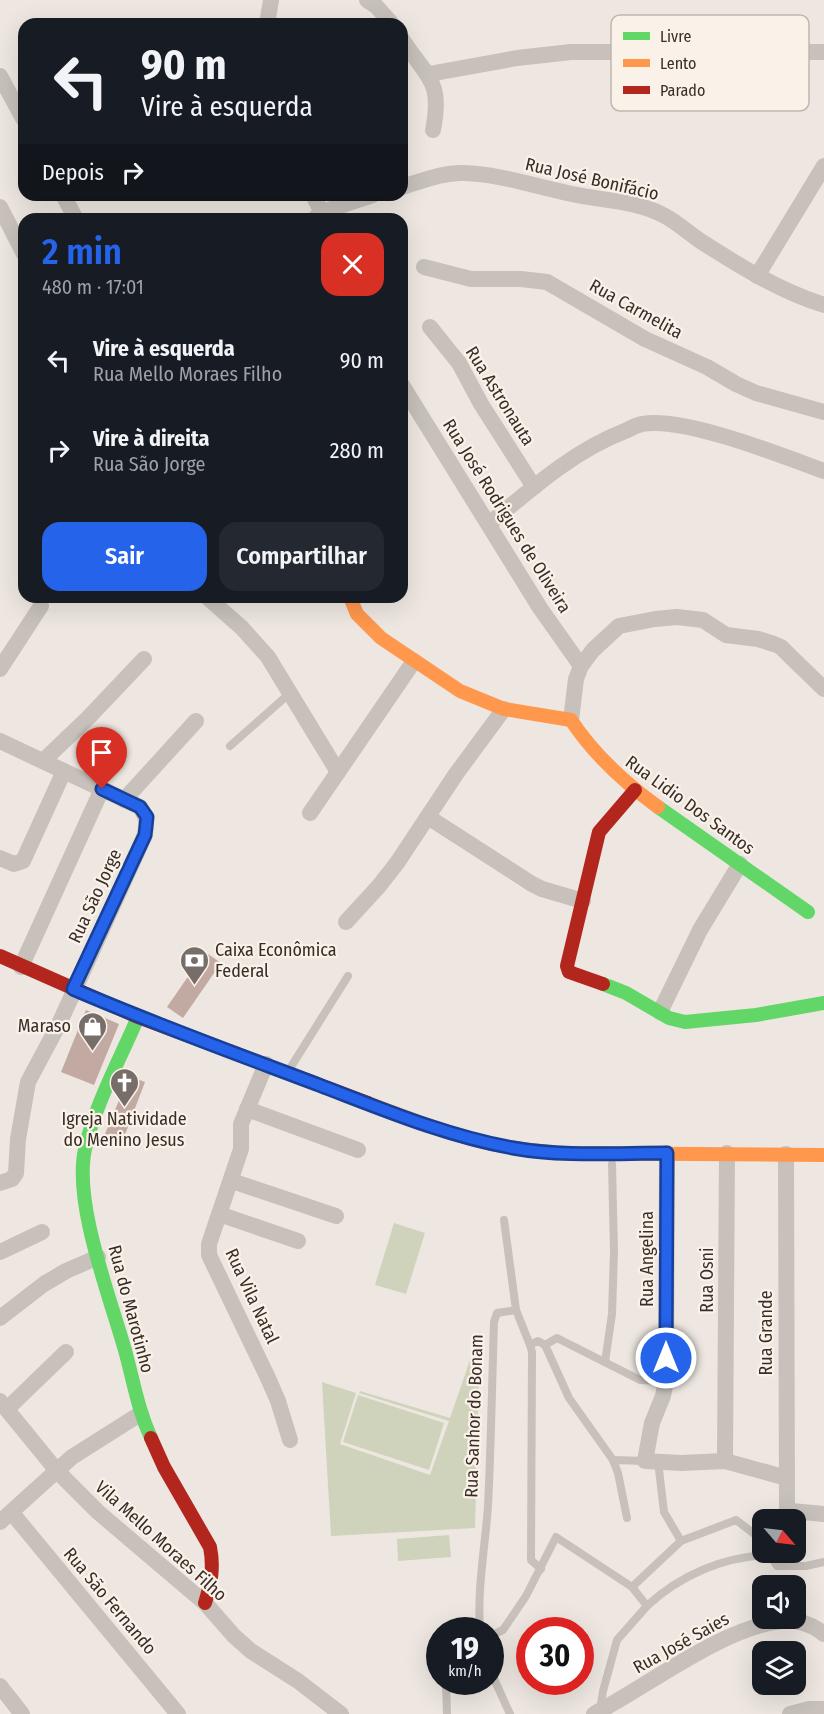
<!DOCTYPE html>
<html lang="pt">
<meta charset="utf-8">
<style>
:root{--surface:#171b24;--page:#242831;--text:#f1f3f6;--muted:#9ea1a6;--accent:#2563eb}
body{margin:0;font-family:"Fira Sans Condensed",sans-serif;background:var(--page);color:var(--text);height:100vh;display:flex;flex-direction:column;font-size:22px;white-space:nowrap}
*{box-sizing:border-box;margin:0}
p{font-size:20px;color:var(--muted)}
.icon{flex:none;width:33px;height:33px;fill:none;stroke:currentColor;stroke-width:2;stroke-linecap:round;stroke-linejoin:round}
.map{position:relative;flex:1;overflow:hidden}
.sheet{position:absolute;left:18px;top:213px;width:390px;height:390px;display:flex;flex-direction:column;background:var(--surface);border-radius:18px;box-shadow:0 6px 24px #0002}
.sheet>*{flex:none}
.guide{position:absolute;left:18px;top:18px;width:390px;height:183px;border-radius:18px;box-shadow:0 6px 24px #0002;background:#171b24;color:var(--text);overflow:hidden}
.needle{width:39px;rotate:118deg}
.fabs{position:absolute;left:752px;top:1509px;display:grid;gap:12px}
.fabs a{display:grid;place-items:center;width:54px;height:54px;border-radius:12px;background:var(--surface);box-shadow:0 6px 24px #0002;font-size:30px}
.speed{position:absolute;left:426px;top:1617px;display:flex;gap:12px;font-size:30px;font-weight:700;text-align:center}
.speed>*{display:grid;place-content:center;width:78px;height:78px;border-radius:50%;background:var(--surface);box-shadow:0 6px 24px #0002;line-height:1}
.speed small{font-size:15px;font-weight:400}
.speed .limit{border:9px solid #d22;background:#fff;color:#111}
.pin{position:absolute;display:grid;place-items:center;width:51px;height:51px;color:#fff;margin:-62px -26px;border-radius:50% 50% 50% 0;rotate:-45deg;box-shadow:0 0 6px #0007}
.pin .icon{rotate:45deg}
.me{position:absolute;width:66px;margin:-33px;rotate:0deg;stroke-linejoin:round;filter:drop-shadow(0 0 4px #0008)}
.turn{display:flex;align-items:center;gap:21px;height:126px;padding:0 24px;font-size:27px}
.turn .icon{width:78px;height:78px;stroke-width:2.5}
.turn b{display:block;font-size:42px;line-height:51px}
.then{display:flex;align-items:center;height:57px;padding:0 24px;background:#0003;gap:12px;font-size:22px}
.round{display:grid;place-items:center;flex:none;width:63px;height:63px;border-radius:18px;background:var(--page)}
.overview{display:flex;align-items:center;justify-content:space-between;height:102px;padding:0 24px}
h1{font-size:36px;font-weight:600;line-height:45px;color:var(--accent)}
.cta{display:flex;gap:12px;margin-top:auto;padding:12px 24px}
.cta a{flex:1;height:69px;border-radius:18px;background:var(--accent);color:#fff;font-size:24px;font-weight:600;line-height:69px;text-align:center}
.cta a+a{background:var(--page);color:var(--text)}
ul{padding:0;list-style:none}
li{display:flex;align-items:center;gap:18px;height:90px;padding:0 24px}
li div{flex:1}
li b{display:block;font-size:22px}
li em{font-style:normal}
.map>svg:first-child{display:block}
</style>
<div class="map">
<svg width="824" height="1714" viewBox="0 0 824 1714">
<rect width="100%" height="100%" fill="#eee7e1"/>
<!-- green -->
<g fill="#d0d3bb">
<polygon points="394,1223 425,1233 406,1294 375,1285"/>
<polygon points="480,1331 475,1528 331,1536 322,1382 356,1393 340,1444 430,1475 449,1421 359,1393 360,1391 450,1418"/>
<polygon points="358,1395 444,1423 429,1470 343,1442"/>
<polygon points="449,1535 451,1557 398,1561 397,1539"/>
</g>
<!-- building -->
<g fill="#c2aaa2">
<polygon points="205,952 221,963 183,1018 167,1007"/>
<polygon points="86,1010 119,1024 94,1085 61,1072"/>
<polygon points="129,1076 145,1082 123,1140 105,1134"/>
</g>
<g fill="none" stroke-linecap="round" stroke-linejoin="round">
<!-- lane -->
<g stroke="#c7c0bb" stroke-width="8">
<polyline points="230,746 290,693"/>
<polyline points="289,1070 348,976"/>
<polyline points="516,1310 530,1345 538,1341 545,1345 569,1398 613,1460 618,1473 627,1518"/>
<polyline points="530,1345 532,1352 531,1560 541,1569"/>
<polyline points="545,1345 557,1338 640,1380 666,1381"/>
<polyline points="605,1362 612,1314 614,1252 612,1164"/>
<polyline points="613,1460 645,1461"/>
<polyline points="658,1461 664,1512 681,1541"/>
<polyline points="777,1520 788,1511"/>
<polyline points="632,1587 681,1541 736,1520 757,1536 762,1532"/>
<path d="M647 1606C680 1575 725 1556 770 1555L777 1566H806L824 1562"/>
<path d="M480 1630C477 1589 485 1548 488 1506 491 1445 492 1384 494 1322L497 1313 516 1310 504 1220"/>
<polyline points="490,1636 503,1630 526,1596 556,1537 632,1587 647,1606 617,1640 603,1691 600,1710"/>
<polyline points="490,1670 510,1714"/>
<polyline points="446,1682 447,1714"/>
</g>
<!-- street -->
<g stroke="#c7c0bb" stroke-width="16">
<polyline points="367,0 376,6 392,24"/>
<polyline points="267,24 271,0"/>
<path d="M402 39C426 77 443 79 433 130"/>
<polyline points="429,74 517,58 571,52 824,52"/>
<polyline points="0,76 24,120"/>
<path d="M402 187C422 181 443 172 464 173 500 174 537 187 572 194 603 201 636 200 665 216 678 223 690 234 702 242 741 267 780 291 824 305"/>
<polyline points="63,195 76,219"/>
<polyline points="313,195 325,219"/>
<polyline points="0,207 24,254"/>
<polyline points="314,219 322,212 373,195"/>
<polyline points="424,267 471,279 521,279 547,282 645,339 707,367 736,384 756,393 824,412"/>
<polyline points="757,276 824,166"/>
<polyline points="430,327 459,363 481,404 534,487"/>
<polyline points="402,385 540,608 581,666"/>
<path d="M489 524C531 489 573 451 625 431 630 429 636 425 642 424 683 416 783 456 824 471"/>
<polyline points="207,597 242,628 268,657 338,772"/>
<polyline points="0,669 41,606"/>
<polyline points="571,720 576,679 581,666 593,650 619,626 655,619 677,617 703,620 726,635 758,639 774,644 781,647 791,657 824,689"/>
<path d="M0 741 140 807C147 818 147 822 145 835L59 1024 28 1082 18 1139 16 1173 12 1179 0 1183"/>
<polyline points="43,761 88,718 144,659"/>
<polyline points="124,800 196,721"/>
<polyline points="310,813 414,661"/>
<polyline points="428,817 532,884 542,889 583,901"/>
<polyline points="0,858 14,864 23,861 64,771"/>
<polyline points="346,922 379,886 397,863 456,774 504,709"/>
<polyline points="21,967 102,789"/>
<polyline points="660,1012 700,930 740,864"/>
<polyline points="266,1064 241,1124 241,1149 209,1244 209,1255 268,1378 278,1401 290,1440"/>
<polyline points="247,1109 358,1150"/>
<polyline points="667,1153 666,1381 663,1396 652,1423 645,1461 681,1463 725,1461 787,1478"/>
<polyline points="786,1154 787,1508 791,1511 824,1514"/>
<polyline points="232,1181 336,1216"/>
<polyline points="219,1214 298,1241"/>
<polyline points="0,1252 42,1232"/>
<polyline points="0,1318 44,1284 66,1271 98,1257"/>
<polyline points="0,1401 57,1471 98,1512 205,1603 234,1636 251,1651 298,1681 341,1714"/>
<polyline points="7,1409 66,1352"/>
<polyline points="725,1461 727,1153"/>
<polyline points="12,1513 178,1714"/>
<polyline points="0,1522 72,1457 140,1414"/>
<polyline points="0,1686 22,1714"/>
<path d="M594 1714C648 1686 722 1628 781 1621 796 1619 812 1624 824 1634"/>
<polyline points="790,1714 809,1709 824,1709"/>
</g>
<!-- fast -->
<g stroke="#63d668" stroke-width="14">
<polyline points="658,807 808,912"/>
<polyline points="603,984 626,993 669,1018 685,1022 756,1015 824,1003"/>
<path d="M138 1017C121 1057 94 1107 85 1149 73 1204 111 1299 126 1354 134 1384 138 1409 151 1438"/>
</g>
<!-- slow -->
<g stroke="#ff974d" stroke-width="14">
<path d="M350 597 357 614 381 638 460 691 504 709 571 720C594 755 625 783 658 807"/>
<path d="M368 1103C404 1117 441 1131 479 1141 505 1148 532 1150 558 1153L824 1155"/>
</g>
<!-- jam -->
<g stroke="#b3261e" stroke-width="14">
<polyline points="0,956 138,1017 368,1103"/>
<polyline points="603,984 569,972 567,966 599,832 635,790"/>
<path d="M151 1438 164 1467 210 1547C214 1567 211 1584 205 1603"/>
</g>
</g>
<g fill="none" stroke-linecap="round" stroke-linejoin="round">
<defs>
<path id="route" d="M102 789 140 807 147 817 145 835 73 989C154 1024 237 1054 319 1085 382 1109 446 1136 513 1148 563 1157 616 1153 667 1153L666 1358"/>
</defs>
<!-- route casing -->
<use href="#route" stroke="#184099" stroke-width="15"/>
<!-- route -->
<use href="#route" stroke="#2563eb" stroke-width="10"/>
</g>
<!-- icons -->
<defs>
<symbol id="bank-pin" viewBox="-11 -11 22 30"><path d="M0 17L-7.5 6A9.5 9.5 0 1 1 7.5 6Z" fill="#786e69" stroke="#faf2e9"/><path d="M-6-4H6V4H-6ZM0-2.3a2.3 2.3 0 1 0 0 4.6a2.3 2.3 0 1 0 0-4.6Z" fill="#fff"/></symbol>
<symbol id="shop-pin" viewBox="-11 -11 22 30"><path d="M0 17L-7.5 6A9.5 9.5 0 1 1 7.5 6Z" fill="#786e69" stroke="#faf2e9"/><path d="M-5-2.5h2.3a2.7 3.5 0 0 1 5.4 0H5L5.5 6h-11ZM-1.5-2.5h3a1.5 2.3 0 0 0-3 0Z" fill="#fff"/></symbol>
<symbol id="church-pin" viewBox="-11 -11 22 30"><path d="M0 17L-7.5 6A9.5 9.5 0 1 1 7.5 6Z" fill="#786e69" stroke="#faf2e9"/><path d="M-1.2-6h2.4v3.5h3.3v2.4h-3.3V6h-2.4V-.1h-3.3v-2.4h3.3Z" fill="#fff"/></symbol>
</defs>
<g fill-rule="evenodd">
<use href="#bank-pin" x="178" y="944" width="33" height="45"/>
<use href="#shop-pin" x="76" y="1010" width="33" height="45"/>
<use href="#church-pin" x="108" y="1066" width="33" height="45"/>
</g>
<g text-anchor="middle" stroke-width="4.5" stroke-linejoin="round" paint-order="stroke">
<!-- street labels -->
<g font-size="18" fill="#382d28" stroke="#faf2e9">
<text transform="translate(592 179) rotate(13)" y="6">Rua José Bonifácio</text>
<text transform="translate(636 309) rotate(29)" y="6">Rua Carmelita</text>
<text transform="translate(500 396) rotate(58)" y="6">Rua Astronauta</text>
<text transform="translate(507 516) rotate(58)" y="6">Rua José Rodrigues de Oliveira</text>
<text transform="translate(690 805) rotate(36)" y="6">Rua Lidio Dos Santos</text>
<text transform="translate(95 896) rotate(-65)" y="6">Rua São Jorge</text>
<text transform="translate(647 1259) rotate(-90)" y="6">Rua Angelina</text>
<text transform="translate(707 1280) rotate(-90)" y="6">Rua Osni</text>
<text transform="translate(252 1296) rotate(65)" y="6">Rua Vila Natal</text>
<text transform="translate(131 1309) rotate(75)" y="6">Rua do Marotinho</text>
<text transform="translate(766 1333) rotate(-90)" y="6">Rua Grande</text>
<text transform="translate(474 1416) rotate(-88)" y="6">Rua Sanhor do Bonam</text>
<text transform="translate(161 1541) rotate(42)" y="6">Vila Mello Moraes Filho</text>
<text transform="translate(110 1601) rotate(50)" y="6">Rua São Fernando</text>
<text transform="translate(681 1643) rotate(-29)" y="6">Rua José Saies</text>
</g>
<!-- poi labels -->
<g font-size="18" fill="#382d28" stroke="#faf2e9" text-anchor="start">
<text x="215" y="956">Caixa Econômica<tspan x="215" dy="21">Federal</tspan></text>
<text x="71" y="1032" text-anchor="end">Maraso</text>
<text x="124" y="1125" text-anchor="middle">Igreja Natividade<tspan x="124" dy="21">do Menino Jesus</tspan></text>
</g>
</g>
<!-- legend -->
<rect x="611" y="15" width="198" height="96" rx="9" fill="#faf2e9" stroke="#c0b7af" stroke-width="1.5"/>
<rect x="623" y="32" width="27" height="8" fill="#63d668"/>
<rect x="623" y="59" width="27" height="8" fill="#ff974d"/>
<rect x="623" y="86" width="27" height="8" fill="#b3261e"/>
<g font-size="16" fill="#382d28">
<text x="660" y="42">Livre</text>
<text x="660" y="69">Lento</text>
<text x="660" y="96">Parado</text>
</g>
</svg>
<div class="fabs">
<a><svg class="needle" viewBox="-14 -14 28 28"><path d="M0-13l5 13h-10z" fill="#e53935"/><path d="M0 13l5-13h-10z" fill="#9ea1a6"/></svg></a>
<a><svg class="icon" aria-label="sound" viewBox="0 0 24 24"><path d="M4 9h4l5-4v14l-5-4H4zM17 9q2 3 0 6"/></svg></a>
<a><svg class="icon" aria-label="layers" viewBox="0 0 24 24"><path d="M12 4l9 5-9 5-9-5zM3 14l9 5 9-5"/></svg></a>
</div>
<div class="speed"><div>19<small>km/h</small></div><div class="limit">30</div></div>
<div class="pin" style="left:102px;top:789px;background:#d93025"><svg class="icon" aria-label="arrive" viewBox="0 0 24 24"><path d="M6 21V4h12l-3 4 3 4H6"/></svg></div>
<svg class="me" style="left:666px;top:1358px" viewBox="-20 -20 40 40"><circle r="17" fill="#2563eb" stroke="#fff" stroke-width="3"/><path d="M0-11L8 9 0 5-8 9z" fill="#fff"/></svg>
<div class="guide">
<div class="turn"><svg class="icon" aria-label="left" viewBox="0 0 24 24"><path d="M17 20v-9H6M10 6l-5 5 5 5"/></svg><div><b>90 m</b>Vire à esquerda</div></div>
<div class="then">Depois<svg class="icon" aria-label="right" viewBox="0 0 24 24"><path d="M7 20v-9h11M14 6l5 5-5 5"/></svg></div>
</div>
<section class="sheet">
<div class="overview"><div><h1>2 min</h1><p>480 m · 17:01</p></div><a class="round" style="background:#d93025;color:#fff"><svg class="icon" aria-label="close" viewBox="0 0 24 24"><path d="M6 6l12 12M18 6L6 18"/></svg></a></div>
<ul>
<li><svg class="icon" aria-label="left" viewBox="0 0 24 24"><path d="M17 20v-9H6M10 6l-5 5 5 5"/></svg><div><b>Vire à esquerda</b><p>Rua Mello Moraes Filho</p></div><em>90 m</em></li>
<li><svg class="icon" aria-label="right" viewBox="0 0 24 24"><path d="M7 20v-9h11M14 6l5 5-5 5"/></svg><div><b>Vire à direita</b><p>Rua São Jorge</p></div><em>280 m</em></li>
</ul>
<div class="cta"><a>Sair</a><a>Compartilhar</a></div>
</section>
</div>
